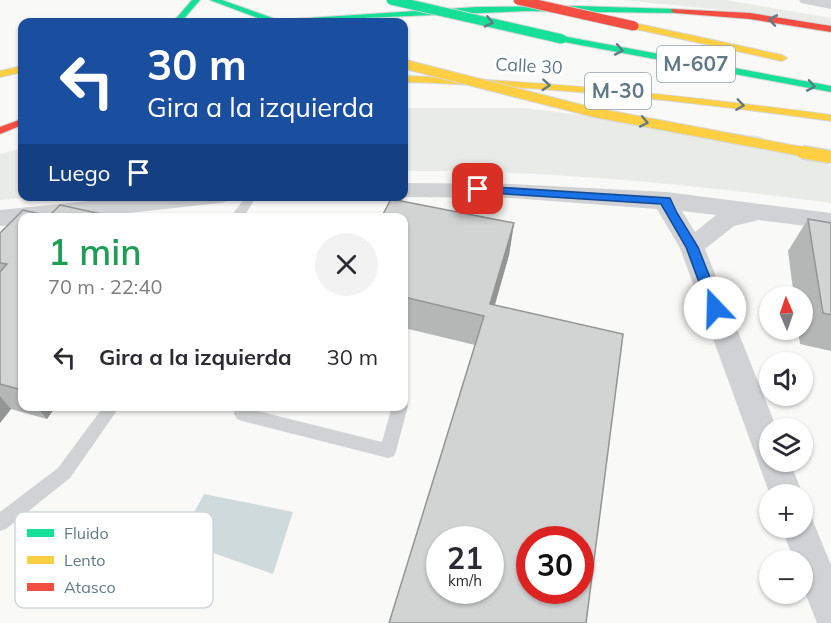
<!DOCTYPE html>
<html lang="es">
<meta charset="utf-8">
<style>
:root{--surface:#fff;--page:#f2f2f3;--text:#2b2b33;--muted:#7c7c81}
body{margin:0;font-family:Mulish,sans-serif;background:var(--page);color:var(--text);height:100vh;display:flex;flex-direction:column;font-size:22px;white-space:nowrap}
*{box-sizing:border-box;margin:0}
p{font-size:20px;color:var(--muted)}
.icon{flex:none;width:33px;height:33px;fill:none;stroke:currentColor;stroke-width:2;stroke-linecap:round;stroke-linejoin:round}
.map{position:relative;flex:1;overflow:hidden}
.panel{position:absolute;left:18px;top:213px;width:390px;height:198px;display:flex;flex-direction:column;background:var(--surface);border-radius:12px;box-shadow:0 2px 4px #0004}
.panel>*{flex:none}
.top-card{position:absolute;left:18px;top:18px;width:390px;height:183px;border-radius:12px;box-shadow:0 2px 4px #0004;background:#1a4fa0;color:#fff;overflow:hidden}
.needle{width:39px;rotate:358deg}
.fabs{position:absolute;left:759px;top:286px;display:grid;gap:12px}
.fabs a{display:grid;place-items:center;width:54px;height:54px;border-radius:50%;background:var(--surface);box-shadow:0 2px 4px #0004;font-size:30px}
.speed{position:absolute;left:426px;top:526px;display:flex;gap:12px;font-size:30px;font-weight:700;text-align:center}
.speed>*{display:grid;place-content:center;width:78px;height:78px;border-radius:50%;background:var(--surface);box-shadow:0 2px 4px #0004;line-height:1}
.speed small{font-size:15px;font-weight:400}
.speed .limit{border:9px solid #d22;background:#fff;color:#111}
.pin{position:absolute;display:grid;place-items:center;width:51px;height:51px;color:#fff;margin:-26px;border-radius:12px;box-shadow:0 3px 9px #0006}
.me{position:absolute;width:66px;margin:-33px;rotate:339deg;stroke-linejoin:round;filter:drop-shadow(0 0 4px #0008)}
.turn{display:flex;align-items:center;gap:21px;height:126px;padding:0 30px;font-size:27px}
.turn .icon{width:78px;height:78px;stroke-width:2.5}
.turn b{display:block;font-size:42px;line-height:51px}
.then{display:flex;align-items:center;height:57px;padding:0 30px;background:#0003;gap:12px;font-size:22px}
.round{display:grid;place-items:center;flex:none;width:63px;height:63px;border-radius:32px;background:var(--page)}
.summary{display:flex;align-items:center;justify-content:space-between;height:102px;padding:0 30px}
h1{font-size:36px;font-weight:600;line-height:45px;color:#1e9e55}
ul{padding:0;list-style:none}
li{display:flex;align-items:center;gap:18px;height:84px;padding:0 30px}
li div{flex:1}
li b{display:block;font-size:22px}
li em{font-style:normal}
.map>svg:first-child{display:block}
</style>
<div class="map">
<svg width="831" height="623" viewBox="0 0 831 623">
<rect width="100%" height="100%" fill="#f9f9f8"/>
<!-- green -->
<g fill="#e9ece6">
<polygon points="624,0 726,0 831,18 831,25 732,11"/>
<path d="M404 108H523L759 136 831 166V203C690 184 546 170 404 171Z"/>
<polygon points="22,148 22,196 31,197 0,200 0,154"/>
</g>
<!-- water -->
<polygon fill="#cedadb" points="204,494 293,512 273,574 179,541"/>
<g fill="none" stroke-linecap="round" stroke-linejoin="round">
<defs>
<g id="fast">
<polygon points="192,0 200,0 181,22 173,22"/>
<polygon points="210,0 222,0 278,20 477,7 576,6 675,9 679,11 675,13 526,11 269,22"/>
<polygon points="562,36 831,86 831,92 559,41 559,37"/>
</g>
<g id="slow">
<polygon points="634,23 782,55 787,58 782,61 631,28 631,24"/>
<polygon points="22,66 22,72 0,77 0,71"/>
<path d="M404 76C547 81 689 96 831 115V121C689 101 547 86 404 82Z"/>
</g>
<g id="jam">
<polygon points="672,9 750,13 831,26 831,32 750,19 675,13 671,11"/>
<polygon points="22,119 22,125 0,134 0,127"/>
</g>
</defs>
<!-- fast casing -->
<use href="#fast" stroke="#d5d6d6" stroke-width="2"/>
<!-- slow casing -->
<use href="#slow" stroke="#d5d6d6" stroke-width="2"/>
<!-- jam casing -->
<use href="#jam" stroke="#d5d6d6" stroke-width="2"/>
<!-- lane -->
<g fill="#d0d2d3" fill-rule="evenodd">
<polygon points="246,196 257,196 243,218 230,218"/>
<polygon points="404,401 408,406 396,451 394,456 388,458 242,421 237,419 234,414 235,406 251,406 250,409 382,442 392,406 404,406"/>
<polygon points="104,406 120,406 70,478 6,529 0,531 0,512 58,468"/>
</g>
<!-- street -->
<g fill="#d0d2d3" fill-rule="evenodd">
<polygon points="799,0 831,0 831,9 801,3"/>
<path d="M404 183 511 184 666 192 831 213V229L759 220 734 226 705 249 777 429H770V462H790L803 495H770L680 248 657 209 511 198 404 197 401 196H404ZM682 211 716 215 695 232Z"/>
<polygon points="138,196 231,196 228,201 220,203 83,218 22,218 22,224 0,226 0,210"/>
<polygon points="802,513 811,516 831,565 831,623 817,623 802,585 802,561 794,561 782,528 802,528"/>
</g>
<!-- fast -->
<use href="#fast" fill="#16e098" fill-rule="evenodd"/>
<!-- slow -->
<use href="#slow" fill="#ffcf43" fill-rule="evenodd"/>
<!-- jam -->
<use href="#jam" fill="#f24e42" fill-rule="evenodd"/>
<defs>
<polyline id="fast-bridge" points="391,0 562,39"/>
<polyline id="slow-bridge-far1" points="404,64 592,112 810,153"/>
<polyline id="slow-bridge" points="802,152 831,157"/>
<polyline id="jam-bridge" points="518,0 634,26"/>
</defs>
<!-- fast-bridge casing -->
<use href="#fast-bridge" stroke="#d5d6d6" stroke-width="11" stroke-linecap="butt"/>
<!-- slow-bridge-far1 casing -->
<use href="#slow-bridge-far1" stroke="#d5d6d6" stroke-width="11" stroke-linecap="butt"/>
<!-- slow-bridge casing -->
<use href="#slow-bridge" stroke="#d5d6d6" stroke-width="15" stroke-linecap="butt"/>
<!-- jam-bridge casing -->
<use href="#jam-bridge" stroke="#d5d6d6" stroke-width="11" stroke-linecap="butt"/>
<!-- fast-bridge -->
<use href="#fast-bridge" stroke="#16e098" stroke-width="9"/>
<!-- slow-bridge-far1 -->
<use href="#slow-bridge-far1" stroke="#ffcf43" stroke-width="9"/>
<!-- slow-bridge -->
<use href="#slow-bridge" stroke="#ffcf43" stroke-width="12"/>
<!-- jam-bridge -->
<use href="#jam-bridge" stroke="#f24e42" stroke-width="9"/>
</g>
<!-- wall -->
<g fill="#b5b6b6">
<polygon points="60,205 120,218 22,218 22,406 56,406 47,419 11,409 0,423 0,233 23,210 49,216"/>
<polygon points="404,218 514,223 509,255 495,305 475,345 404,328"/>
<polygon points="808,219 831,223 831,351 800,344 798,330 802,330 802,297 794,297 788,251"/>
</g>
<!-- shaded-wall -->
<g fill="#939494">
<polygon points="514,223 509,255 486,335 490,304"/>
<polygon points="0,396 11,409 0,423"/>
<polygon points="36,406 56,406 47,419"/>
</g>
<!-- building -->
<g fill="#d2d4d4" stroke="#939494" stroke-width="1.5" fill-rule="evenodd">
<path d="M391 199 514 223 490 304 623 334 586 623H389L484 316 404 297V218H381ZM440 540H490V591H440ZM530 540H580V591H530Z"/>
<polygon points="60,205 120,218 22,218 22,390 0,384 0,272 7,264 0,263 0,233 23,210 49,216"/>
<polygon points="808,219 831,223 831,315 823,313"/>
</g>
<!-- one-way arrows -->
<defs><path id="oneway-chevron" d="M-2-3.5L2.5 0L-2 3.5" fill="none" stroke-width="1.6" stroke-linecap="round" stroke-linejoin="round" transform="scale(1.5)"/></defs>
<g stroke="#617985">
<use href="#oneway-chevron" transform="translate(773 20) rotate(-170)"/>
<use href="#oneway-chevron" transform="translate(489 22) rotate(13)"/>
<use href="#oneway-chevron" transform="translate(619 50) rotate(11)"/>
<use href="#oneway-chevron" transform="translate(546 85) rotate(4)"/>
<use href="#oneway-chevron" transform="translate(811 86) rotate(11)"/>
<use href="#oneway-chevron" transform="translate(740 105) rotate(8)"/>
<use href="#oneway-chevron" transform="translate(644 122) rotate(11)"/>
</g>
<!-- route -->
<polygon fill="#1a73e8" stroke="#114b97" stroke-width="1.5" points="478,186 670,198 677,213 698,247 722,308 715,313 710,312 686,247 661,204 474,192 473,189"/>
<g text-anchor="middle" stroke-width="6" stroke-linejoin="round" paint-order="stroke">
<!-- far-street labels -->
<g font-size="18" fill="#617985" stroke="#fff">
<text transform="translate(529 66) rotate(3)" y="6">Calle 30</text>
</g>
<!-- shield labels -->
<g fill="#fff" stroke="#90a1aa" stroke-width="1.5">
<rect x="657" y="46" width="78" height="36" rx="4.5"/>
<rect x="585" y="73" width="66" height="36" rx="4.5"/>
</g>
<g font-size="21" font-weight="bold" fill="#617985">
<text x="696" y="71">M-607</text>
<text x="618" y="98">M-30</text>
</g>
</g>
<!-- legend -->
<rect x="15" y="512" width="198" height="96" rx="9" fill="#fff" stroke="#d0d7da" stroke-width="1.5"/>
<rect x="27" y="529" width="27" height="8" fill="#16e098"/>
<rect x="27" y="556" width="27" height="8" fill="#ffcf43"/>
<rect x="27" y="583" width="27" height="8" fill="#f24e42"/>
<g font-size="16" fill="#617985">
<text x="64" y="539">Fluido</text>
<text x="64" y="566">Lento</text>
<text x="64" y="593">Atasco</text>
</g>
</svg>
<div class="fabs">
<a><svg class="needle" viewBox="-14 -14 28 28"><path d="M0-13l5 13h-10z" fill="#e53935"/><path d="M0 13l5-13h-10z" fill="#7c7c81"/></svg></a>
<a><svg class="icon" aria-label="sound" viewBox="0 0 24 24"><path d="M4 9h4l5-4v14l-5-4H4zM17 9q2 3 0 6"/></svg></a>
<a><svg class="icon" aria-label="layers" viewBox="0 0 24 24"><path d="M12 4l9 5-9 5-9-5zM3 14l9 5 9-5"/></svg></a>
<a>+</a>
<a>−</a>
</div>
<div class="speed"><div>21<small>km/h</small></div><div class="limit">30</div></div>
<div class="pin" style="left:478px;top:189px;background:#d93025"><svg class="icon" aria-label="arrive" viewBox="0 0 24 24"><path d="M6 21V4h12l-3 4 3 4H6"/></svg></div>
<svg class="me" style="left:715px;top:308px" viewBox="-20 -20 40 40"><circle r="19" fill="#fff"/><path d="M0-13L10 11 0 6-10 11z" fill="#1a73e8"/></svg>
<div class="top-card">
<div class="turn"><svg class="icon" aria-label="left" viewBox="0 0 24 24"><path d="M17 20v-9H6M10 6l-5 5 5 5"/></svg><div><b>30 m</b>Gira a la izquierda</div></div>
<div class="then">Luego<svg class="icon" aria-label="arrive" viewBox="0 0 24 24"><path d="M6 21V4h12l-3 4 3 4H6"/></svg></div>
</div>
<section class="panel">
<div class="summary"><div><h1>1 min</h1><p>70 m · 22:40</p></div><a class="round"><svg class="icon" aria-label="close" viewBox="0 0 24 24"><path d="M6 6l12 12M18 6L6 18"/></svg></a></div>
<ul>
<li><svg class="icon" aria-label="left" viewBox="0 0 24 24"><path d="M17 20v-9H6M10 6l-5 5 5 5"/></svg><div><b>Gira a la izquierda</b></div><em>30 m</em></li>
</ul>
</section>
</div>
